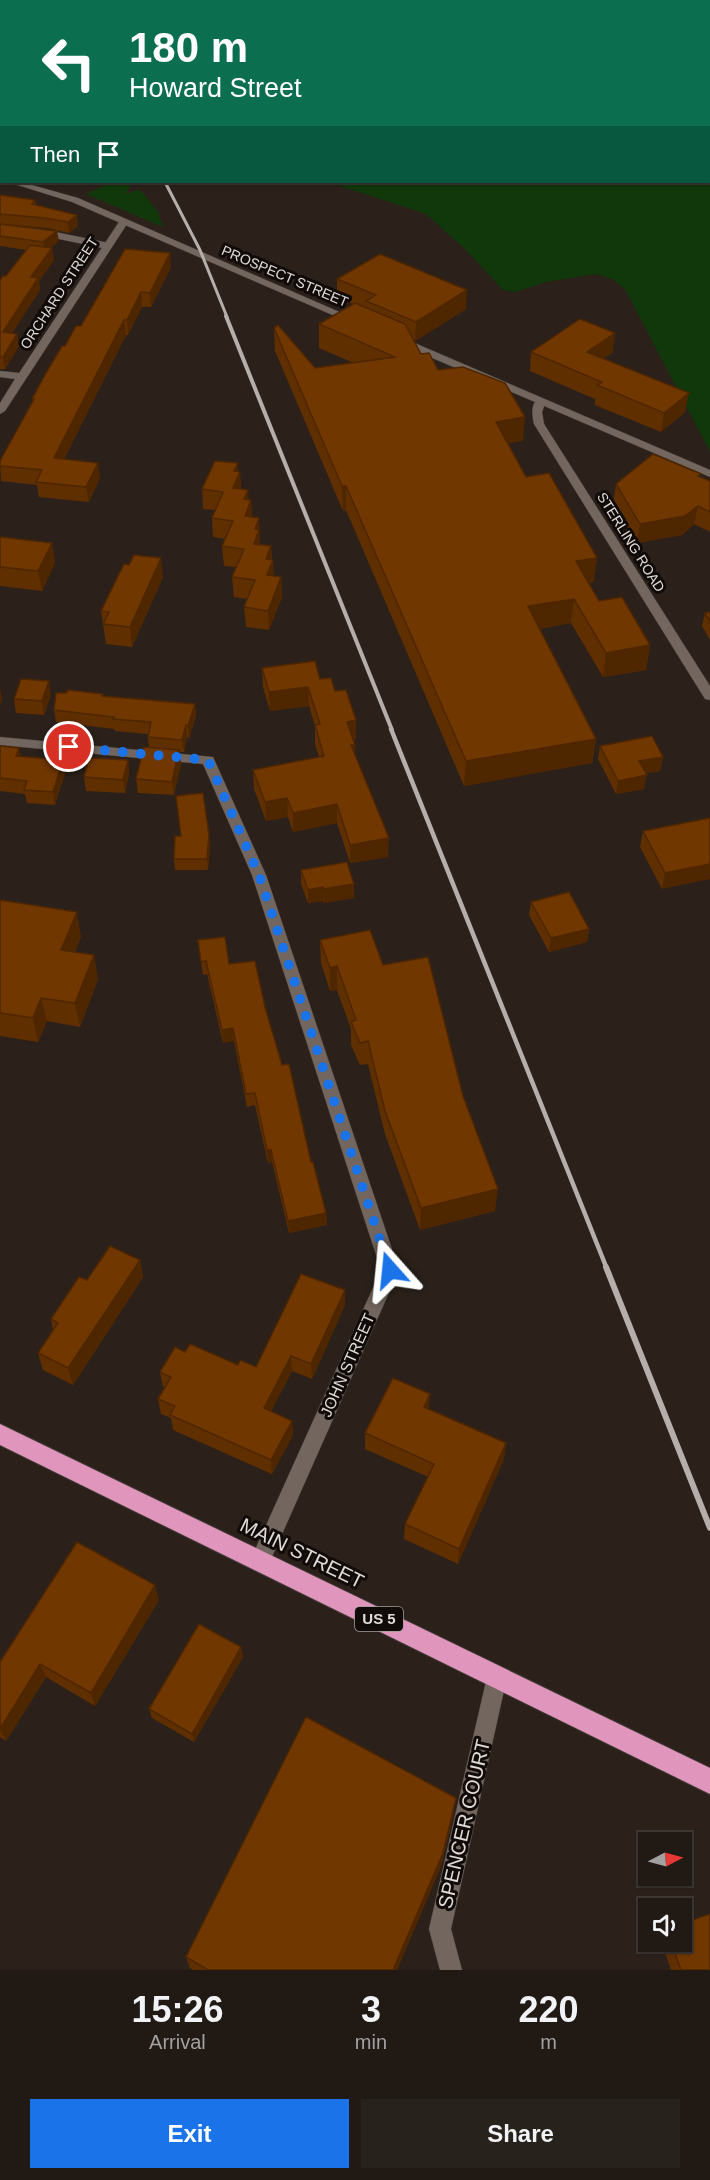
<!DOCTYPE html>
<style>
:root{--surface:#201914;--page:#28221d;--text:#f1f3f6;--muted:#a2a0a0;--line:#3d3834;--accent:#1a73e8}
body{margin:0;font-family:Helvetica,sans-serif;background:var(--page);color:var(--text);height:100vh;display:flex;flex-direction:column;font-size:22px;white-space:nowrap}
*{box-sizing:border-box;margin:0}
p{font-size:20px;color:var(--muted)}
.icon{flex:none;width:33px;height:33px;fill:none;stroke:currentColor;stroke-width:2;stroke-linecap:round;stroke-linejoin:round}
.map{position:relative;height:1970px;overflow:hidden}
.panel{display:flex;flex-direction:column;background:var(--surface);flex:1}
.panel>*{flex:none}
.top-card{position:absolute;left:0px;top:0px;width:711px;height:183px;box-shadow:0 2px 4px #0004,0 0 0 2px var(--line);background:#0b6e4f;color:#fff;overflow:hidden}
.needle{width:39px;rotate:84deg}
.buttons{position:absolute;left:638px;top:1832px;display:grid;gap:12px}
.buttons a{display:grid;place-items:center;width:54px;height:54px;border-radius:0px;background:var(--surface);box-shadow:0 2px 4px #0004,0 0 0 2px var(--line);font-size:30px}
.pin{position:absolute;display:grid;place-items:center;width:51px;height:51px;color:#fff;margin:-26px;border:3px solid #fff;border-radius:50%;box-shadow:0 2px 6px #0007}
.me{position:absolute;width:66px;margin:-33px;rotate:342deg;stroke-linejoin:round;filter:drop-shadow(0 0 4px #0008)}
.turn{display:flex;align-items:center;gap:21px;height:126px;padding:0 30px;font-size:27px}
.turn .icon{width:78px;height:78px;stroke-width:2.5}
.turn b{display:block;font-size:42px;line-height:51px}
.then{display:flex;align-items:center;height:57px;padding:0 30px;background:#0003;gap:12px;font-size:22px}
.eta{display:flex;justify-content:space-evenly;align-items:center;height:102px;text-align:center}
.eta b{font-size:36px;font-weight:800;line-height:42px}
.action{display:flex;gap:12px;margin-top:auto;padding:12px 30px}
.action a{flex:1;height:69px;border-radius:0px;background:var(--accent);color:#fff;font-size:24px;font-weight:800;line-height:69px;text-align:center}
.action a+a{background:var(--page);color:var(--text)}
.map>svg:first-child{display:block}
</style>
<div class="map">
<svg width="710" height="1970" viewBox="0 0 710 1970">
<rect width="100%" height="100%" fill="#2b211a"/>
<!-- green -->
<g fill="#11380b">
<polygon points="120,0 615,0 620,1 121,2"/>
<polygon points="710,27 710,452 625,289 612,279 596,274 546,282 515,292 503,290 467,251 426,214 328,182 710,182"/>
<polygon points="113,182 132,182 126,194 138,190 142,192 158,212 163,227 86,194"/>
</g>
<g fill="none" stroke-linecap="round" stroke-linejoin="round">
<defs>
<polyline id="lane" points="45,233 108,246"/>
<g id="street">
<polygon points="121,219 129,221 5,411 0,414 0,403 15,379 0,377 0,371 19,373"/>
<path d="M541 398 546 401 542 412 544 424 710 686V700L705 699 534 424C532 415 530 401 541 398Z"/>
<polygon points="0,737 213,757 266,875 399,1270 267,1568 260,1570 253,1568 250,1561 381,1270 252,875 203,764 0,745"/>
<polygon points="497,1667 504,1670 507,1677 451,1929 462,1970 440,1970 429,1929 487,1677 490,1670"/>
</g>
<g id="secondary">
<polygon points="0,176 2,176 3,182 0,182"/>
<polygon points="8,182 21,182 78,198 360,321 351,323 72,202"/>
<polygon points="395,338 403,338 710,470 710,477 395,342"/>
</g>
<polygon id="highway" points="0,1424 710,1768 710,1794 0,1445"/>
</defs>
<!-- lane casing -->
<use href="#lane" stroke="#443c37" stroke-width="7"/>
<!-- street casing -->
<use href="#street" stroke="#443c37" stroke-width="1"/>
<!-- secondary casing -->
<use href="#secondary" stroke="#443c37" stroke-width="1"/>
<!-- highway casing -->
<use href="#highway" stroke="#443c37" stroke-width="2"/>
<!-- path -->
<polyline stroke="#6e655f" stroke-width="2" stroke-dasharray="4 1.5" stroke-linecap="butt" points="623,0 628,2"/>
<!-- lane -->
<use href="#lane" stroke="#72665e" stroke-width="6"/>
<!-- street -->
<use href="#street" fill="#72665e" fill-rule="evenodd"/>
<!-- secondary -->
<use href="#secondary" fill="#72665e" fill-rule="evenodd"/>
<!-- highway -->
<use href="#highway" fill="#e095bc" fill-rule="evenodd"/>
<!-- rail-far3 -->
<polyline stroke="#b6aeaa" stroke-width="3" points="165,182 200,250 227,317"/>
<!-- rail-far2 -->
<polyline stroke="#b6aeaa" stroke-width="4" points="226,316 392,730"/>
<!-- rail-far1 -->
<polyline stroke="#b6aeaa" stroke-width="4.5" points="391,729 607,1269"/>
<!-- rail -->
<polyline stroke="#b6aeaa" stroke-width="6" points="606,1267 710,1528"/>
</g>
<!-- wall -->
<g fill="#602f00">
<polygon points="0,195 35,200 36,205 78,226 69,233 47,228 0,224"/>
<polygon points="0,224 59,241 50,248 54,260 39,281 40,290 12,333 17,334 19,346 5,369 0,369 0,280 6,276 26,250 0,246"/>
<polygon points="171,267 151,307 142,307 128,335 126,335 64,459 100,478 89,502 39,497 37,485 1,481 0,461 33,402 32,399 65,346 81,326"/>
<polygon points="337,279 466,309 415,341 413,340 421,354 438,370 523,441 508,443 526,477 594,582 589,583 599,601 650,645 646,670 603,677 571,623 539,629 596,739 592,763 464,786 346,510 343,511 275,351 274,328 315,368 354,363 319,348 319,324 353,304 337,297"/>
<polygon points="531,352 613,352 603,359 685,412 661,432 595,405 595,399 530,371"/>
<polygon points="238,472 240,472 241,489 249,500 251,500 252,517 260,538 260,545 271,546 273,576 281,577 282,597 269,630 246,627 244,607 248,599 234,597 232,577 237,567 224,566 222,546 225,539 213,537 212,518 215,510 203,509 202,489"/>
<polygon points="700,477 710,481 710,532 694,524 682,535 637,543 613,503 616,484"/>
<polygon points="0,537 52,543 55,563 42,591 0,586"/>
<polygon points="163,577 132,647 106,644 101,611"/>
<polygon points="710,612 710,640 702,626 705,613"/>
<polygon points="262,668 320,679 335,691 356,739 353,740 355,754 388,857 350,863 337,823 293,832 288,817 266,821 254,789 253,770 319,757 315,744 315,726 309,706 270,711 263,687"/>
<polygon points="51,695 44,715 16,713 14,699"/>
<polygon points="103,696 195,704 196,716 189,738 187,737 184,752 179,752 181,764 174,795 138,793 136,779 149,748 148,737 148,734 115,731 114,729 56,722 54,710"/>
<polygon points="0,746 21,756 63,760 65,773 55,805 27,803 25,794 0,791"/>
<polygon points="600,746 663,757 660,771 646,773 644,789 616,794 598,759"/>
<polygon points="128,760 129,774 125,793 86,791 84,777"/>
<polygon points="710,818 662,889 640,847 643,831"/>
<polygon points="209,835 210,846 208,870 175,870 174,859 181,836"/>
<polygon points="301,870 354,884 354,898 324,903 323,901 308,903 301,884"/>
<polygon points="0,900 81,936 75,952 98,979 80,1027 47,1021 38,1042 0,1036"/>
<polygon points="531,902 589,929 587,942 549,952 529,915"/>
<polygon points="198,940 229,964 265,1007 326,1213 327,1225 289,1233 272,1162 268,1163 255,1105 247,1107 234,1041 223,1043 207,974 203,975"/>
<polygon points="320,940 383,965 463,1096 495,1211 420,1230 385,1134 368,1064 360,1065 351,1045 351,1029 337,990 330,991 321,963"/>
<polygon points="140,1260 143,1277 73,1385 43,1370 38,1353 53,1330 51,1319 87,1280"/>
<polygon points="345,1290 345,1305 312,1379 292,1371 271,1411 292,1421 293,1435 272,1474 173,1430 171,1418 161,1414 158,1399 165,1388 163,1387 160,1372 185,1352 238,1365 256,1367"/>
<polygon points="429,1409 506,1443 504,1459 458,1564 404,1539 405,1524 428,1477 365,1449 365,1433"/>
<polygon points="159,1600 95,1706 46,1677 6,1741 0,1737 0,1662"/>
<polygon points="241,1647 243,1657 194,1742 152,1718 149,1709"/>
<polygon points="454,1812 441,1866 397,1970 193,1970 190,1968 186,1957"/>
<polygon points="661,1941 681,1941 710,1970 671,1970"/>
</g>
<!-- shaded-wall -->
<g fill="#4e2600">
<polygon points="77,215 78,226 69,233 68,222"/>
<polygon points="57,231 59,241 44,252 43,242"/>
<polygon points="52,248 54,260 39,281 40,290 5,344 3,332 31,277"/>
<polygon points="170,253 171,267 151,307 150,293"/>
<polygon points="467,290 466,309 415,341 416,322"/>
<polygon points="141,292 142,307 128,335 127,320"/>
<polygon points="124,320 126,335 57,474 54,458"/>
<polygon points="615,333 613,352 585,372 587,352"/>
<polygon points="17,334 19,346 5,369 3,357"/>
<polygon points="689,393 685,412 661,432 664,413"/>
<polygon points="525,417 523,441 494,446 496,422"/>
<polygon points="98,463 100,478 89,502 86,487"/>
<polygon points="238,463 238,475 240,472 241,492 233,488 234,471"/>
<polygon points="342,486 346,486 346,510 343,511"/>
<polygon points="248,490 249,504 251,500 252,519 246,536 244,499"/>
<polygon points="698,506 694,524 682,535 637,543 640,524"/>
<polygon points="259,518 260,538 260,550 254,544 255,529"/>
<polygon points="52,543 55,563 42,591 38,571"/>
<polygon points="271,546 272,563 273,560 274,579 268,595 266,559"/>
<polygon points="161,558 163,577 132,647 130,627"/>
<polygon points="597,558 594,582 573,585 576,561"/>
<polygon points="281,577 282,597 269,630 268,611"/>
<polygon points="574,599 571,623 526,631 528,606"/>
<polygon points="650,645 646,670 603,677 606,653"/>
<polygon points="49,681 51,695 44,715 42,701"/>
<polygon points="308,687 309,706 270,711 269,692"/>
<polygon points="0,688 2,699 0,706"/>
<polygon points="195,704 196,716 189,738 188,726"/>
<polygon points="356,720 356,739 347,740 347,722"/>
<polygon points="186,725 187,737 184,752 182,740"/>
<polygon points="596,739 592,763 464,786 466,761"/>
<polygon points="351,745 355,745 355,764"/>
<polygon points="19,748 22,762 16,756"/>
<polygon points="179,750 181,764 174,795 172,782"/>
<polygon points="663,757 660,771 637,775 639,761"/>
<polygon points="63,760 65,773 55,805 53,792"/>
<polygon points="128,760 129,774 125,793 123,780"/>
<polygon points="647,775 644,789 616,794 618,781"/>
<polygon points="287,798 288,817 266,821 265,802"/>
<polygon points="337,804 337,823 293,832 293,813"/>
<polygon points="209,835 210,846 208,870 207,859"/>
<polygon points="389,838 388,857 350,863 350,845"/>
<polygon points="710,864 710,879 662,889 665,873"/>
<polygon points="354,884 354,898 324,903 323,889"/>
<polygon points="323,887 323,901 308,903 308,890"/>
<polygon points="77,912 81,936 65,974 61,950"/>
<polygon points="589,929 587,942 549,952 551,938"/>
<polygon points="94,955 98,979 80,1027 75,1003"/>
<polygon points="337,966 337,990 330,991 330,968"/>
<polygon points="41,998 47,1021 38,1042 33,1018"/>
<polygon points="233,1028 234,1041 223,1043 222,1030"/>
<polygon points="267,1150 271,1150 272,1162 268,1163"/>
<polygon points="498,1189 495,1211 420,1230 421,1208"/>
<polygon points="326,1213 327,1225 289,1233 288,1221"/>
<polygon points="140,1260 143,1277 73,1385 68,1368"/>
<polygon points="345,1290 345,1305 312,1379 311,1364"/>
<polygon points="291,1356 292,1371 265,1423 264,1408"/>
<polygon points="430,1394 429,1410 424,1407"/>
<polygon points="292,1421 293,1435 272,1474 271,1460"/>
<polygon points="506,1443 504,1459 458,1564 459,1549"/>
<polygon points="155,1585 159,1600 95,1706 91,1693"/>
<polygon points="241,1647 243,1657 194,1742 192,1734"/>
<polygon points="40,1664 46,1677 6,1741 0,1729"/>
<polygon points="456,1798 441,1866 397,1970 393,1970"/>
</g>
<!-- building -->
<g fill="#703700" stroke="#4e2600" stroke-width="1.5">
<polygon points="0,195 35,200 32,204 77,215 68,222 45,218 0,214"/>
<polygon points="0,224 57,231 43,242 0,236"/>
<polygon points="30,245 52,248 31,277 38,278 3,332 17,334 3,357 0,357 0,280 3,276 6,276"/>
<polygon points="125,249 170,253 150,293 141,292 127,320 124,320 54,458 98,463 86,487 36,482 42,470 0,466 0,461 34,399 32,399 46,373 62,346 65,346 76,326 81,326"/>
<polygon points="380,254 467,290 416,322 366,301 376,295 337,279"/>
<polygon points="355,303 405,324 421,354 429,353 438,370 463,367 505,383 525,417 496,422 526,477 549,473 597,558 576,561 599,601 622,597 650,645 606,653 574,599 528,606 596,739 466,761 346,486 342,486 274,328 278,325 315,368 395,357 319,324"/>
<polygon points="580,319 615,333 587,352 689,393 664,413 597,385 602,382 531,352"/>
<polygon points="653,454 701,474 698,476 710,481 710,512 698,506 685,516 640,524 616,484"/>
<polygon points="215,461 238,463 234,471 240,472 233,488 248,490 244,499 251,500 245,516 259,518 255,529 259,530 254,544 271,546 266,559 273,560 267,575 281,577 268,611 244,607 255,580 232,577 244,549 222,546 233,521 212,518 223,492 202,489"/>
<polygon points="0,537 52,543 38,571 0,567"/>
<polygon points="134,555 161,558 130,627 103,624 109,612 101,611 124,564 129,565"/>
<polygon points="710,612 710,622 705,613"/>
<polygon points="315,661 320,679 331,678 335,691 346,690 356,720 347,722 355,745 351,745 389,838 350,845 337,804 293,813 287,798 265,802 253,770 324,756 315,725 320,724 308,687 269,692 262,668"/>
<polygon points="21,679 49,681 42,701 14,699"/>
<polygon points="68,690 103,694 102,696 195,704 188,726 186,725 182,740 148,737 151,722 113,719 114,717 54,710 56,693 66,693"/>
<polygon points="652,736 663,757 639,761 647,775 618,781 600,746"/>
<polygon points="0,746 19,748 16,756 63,760 53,792 24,790 27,781 0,778"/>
<polygon points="144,747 179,750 172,782 136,779"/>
<polygon points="89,758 128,760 123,780 84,777"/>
<polygon points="203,793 209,835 207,859 174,859 175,836 181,836 176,796"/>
<polygon points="710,818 710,864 665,873 643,831"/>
<polygon points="347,862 354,884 323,889 323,887 308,890 301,870"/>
<polygon points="569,892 589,929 551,938 531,902"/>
<polygon points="0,900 77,912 61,950 94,955 75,1003 41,998 33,1018 0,1013"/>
<polygon points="370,930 383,965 428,957 463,1096 498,1189 421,1208 385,1111 368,1041 360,1043 351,1022 356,1020 337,966 330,968 320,940"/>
<polygon points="225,937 229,964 255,961 265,1007 282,1065 289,1064 311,1162 313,1162 326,1213 288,1221 271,1150 267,1150 255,1093 246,1094 233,1028 222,1030 206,961 201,962 198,940"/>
<polygon points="110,1246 140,1260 68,1368 38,1353 58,1323 51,1319 79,1277 87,1280"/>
<polygon points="301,1274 345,1290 311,1364 291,1356 264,1408 292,1421 271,1460 170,1415 175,1406 158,1399 171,1377 160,1372 175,1347 185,1352 190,1344 238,1365 240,1360 256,1367"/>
<polygon points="393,1378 430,1394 424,1407 506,1443 459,1549 405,1524 434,1464 365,1433"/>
<polygon points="77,1542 155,1585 91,1693 40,1664 0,1729 0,1662"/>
<polygon points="199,1624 241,1647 192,1734 149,1709"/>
<polygon points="306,1717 456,1798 443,1853 393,1970 208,1970 186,1957"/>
<polygon points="710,1914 710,1970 681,1970 671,1941 681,1941 681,1924"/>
</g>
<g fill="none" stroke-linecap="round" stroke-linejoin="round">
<!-- route -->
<polyline stroke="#1a73e8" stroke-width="10" stroke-dasharray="0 18" points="69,747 208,760 259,875 390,1270"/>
</g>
<g text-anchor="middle" stroke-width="6" stroke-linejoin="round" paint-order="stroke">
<!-- far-street labels -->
<g font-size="14" fill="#e1dad6" stroke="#100b09">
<text transform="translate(285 276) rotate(23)" y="5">PROSPECT STREET</text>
<text transform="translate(59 293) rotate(-57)" y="5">ORCHARD STREET</text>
<text transform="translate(631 542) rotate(58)" y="5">STERLING ROAD</text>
</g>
<!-- shield labels -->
<rect fill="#100b09" stroke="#a29c98" stroke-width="1.5" x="355" y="1607" width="48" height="24" rx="4.5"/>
<g font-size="15" font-weight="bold" fill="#e1dad6">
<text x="379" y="1624">US 5</text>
</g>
<!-- street labels -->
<g font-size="16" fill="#e1dad6" stroke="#100b09">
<text transform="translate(347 1365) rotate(-66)" y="6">JOHN STREET</text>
</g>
<!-- near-street labels -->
<g font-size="20" fill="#e1dad6" stroke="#100b09">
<text transform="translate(302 1553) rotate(26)" y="7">MAIN STREET</text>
<text transform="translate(464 1824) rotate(-77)" y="7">SPENCER COURT</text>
</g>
</g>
</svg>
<div class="buttons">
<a><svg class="needle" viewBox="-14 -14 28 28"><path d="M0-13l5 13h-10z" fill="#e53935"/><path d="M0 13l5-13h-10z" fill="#a2a0a0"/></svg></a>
<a><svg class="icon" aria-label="sound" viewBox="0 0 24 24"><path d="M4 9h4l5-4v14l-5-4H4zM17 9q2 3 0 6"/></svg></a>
</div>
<div class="pin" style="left:69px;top:747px;background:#d93025"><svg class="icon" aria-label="arrive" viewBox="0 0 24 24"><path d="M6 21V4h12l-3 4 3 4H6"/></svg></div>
<svg class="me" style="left:390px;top:1270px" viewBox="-20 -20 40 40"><path d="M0-17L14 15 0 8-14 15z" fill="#1a73e8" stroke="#fff" stroke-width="4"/></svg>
<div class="top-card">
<div class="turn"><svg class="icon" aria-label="left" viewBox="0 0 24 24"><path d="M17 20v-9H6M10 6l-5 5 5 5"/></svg><div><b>180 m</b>Howard Street</div></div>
<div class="then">Then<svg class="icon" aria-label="arrive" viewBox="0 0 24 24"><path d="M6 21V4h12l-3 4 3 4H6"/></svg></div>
</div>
</div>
<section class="panel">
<div class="eta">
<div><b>15:26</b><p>Arrival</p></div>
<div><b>3</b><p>min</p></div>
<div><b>220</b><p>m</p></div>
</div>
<div class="action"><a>Exit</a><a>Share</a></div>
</section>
